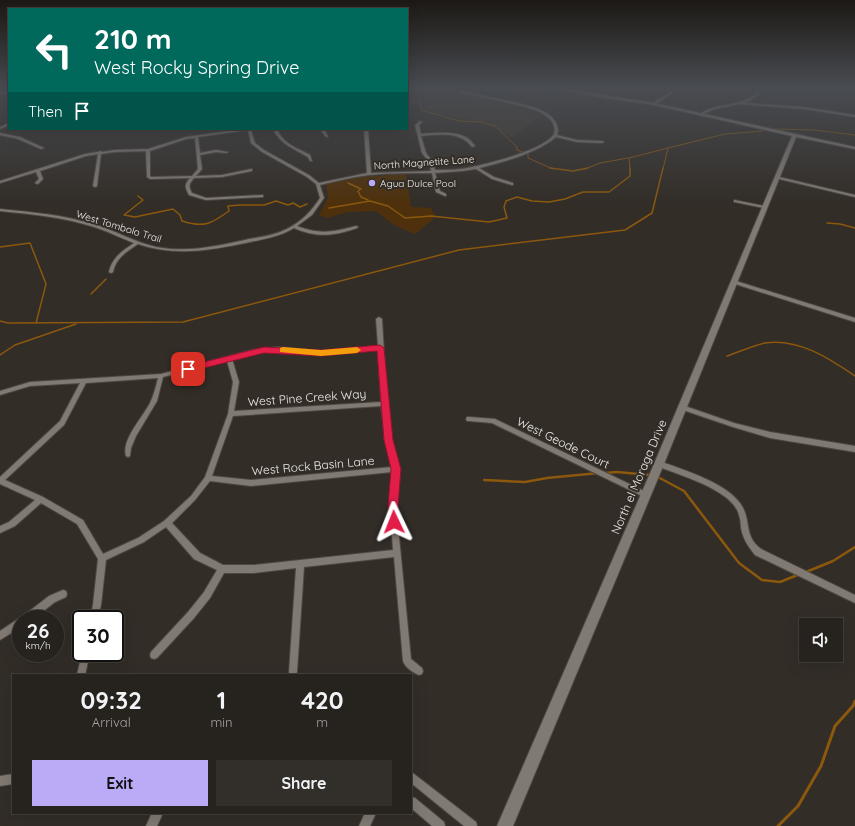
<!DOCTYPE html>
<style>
:root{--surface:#26221d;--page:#322f2a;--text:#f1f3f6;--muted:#a4a4a4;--line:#423f3b;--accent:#bbaaf6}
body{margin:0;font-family:Quicksand,sans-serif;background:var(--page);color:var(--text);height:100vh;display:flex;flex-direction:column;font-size:15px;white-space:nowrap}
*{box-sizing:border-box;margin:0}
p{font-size:13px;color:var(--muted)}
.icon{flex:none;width:22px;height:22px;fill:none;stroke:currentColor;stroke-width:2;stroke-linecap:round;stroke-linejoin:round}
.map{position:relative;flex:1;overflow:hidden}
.details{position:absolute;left:12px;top:674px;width:400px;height:140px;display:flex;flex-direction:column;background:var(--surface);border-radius:0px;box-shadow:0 4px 16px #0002,0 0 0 1px var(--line)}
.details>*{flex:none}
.banner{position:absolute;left:8px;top:8px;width:400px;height:122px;border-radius:0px;box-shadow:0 4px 16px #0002,0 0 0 1px var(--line);background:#00695c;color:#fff;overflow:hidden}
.buttons{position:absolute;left:799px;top:618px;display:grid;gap:8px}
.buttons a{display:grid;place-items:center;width:44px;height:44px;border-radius:0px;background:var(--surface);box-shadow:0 4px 16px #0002,0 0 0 1px var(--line);font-size:20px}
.speed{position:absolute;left:12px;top:610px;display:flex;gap:8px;font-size:20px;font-weight:700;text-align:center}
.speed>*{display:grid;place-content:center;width:52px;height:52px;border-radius:50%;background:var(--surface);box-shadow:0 4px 16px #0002,0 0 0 1px var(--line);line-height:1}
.speed small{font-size:10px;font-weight:400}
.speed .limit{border:2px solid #111;border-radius:6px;background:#fff;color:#111}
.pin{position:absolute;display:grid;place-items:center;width:34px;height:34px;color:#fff;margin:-17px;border-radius:8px;box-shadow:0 2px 6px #0006}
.me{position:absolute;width:44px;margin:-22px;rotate:358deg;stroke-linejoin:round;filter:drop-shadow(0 0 3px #0008)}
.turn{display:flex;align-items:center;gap:14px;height:84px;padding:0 20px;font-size:18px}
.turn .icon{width:52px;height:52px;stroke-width:2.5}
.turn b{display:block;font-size:28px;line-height:34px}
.then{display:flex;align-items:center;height:38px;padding:0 20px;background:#0003;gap:8px;font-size:15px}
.eta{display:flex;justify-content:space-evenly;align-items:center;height:68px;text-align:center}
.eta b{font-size:24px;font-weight:800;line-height:28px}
.action{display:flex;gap:8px;margin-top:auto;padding:8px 20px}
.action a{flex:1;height:46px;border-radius:0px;background:var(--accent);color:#111;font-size:16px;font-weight:800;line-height:46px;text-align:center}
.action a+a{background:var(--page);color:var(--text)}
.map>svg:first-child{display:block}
</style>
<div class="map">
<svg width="855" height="826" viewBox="0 0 855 826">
<rect width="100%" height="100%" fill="#322d27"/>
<!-- built -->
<polygon fill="#3f352a" points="407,88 463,88 455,93 523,108 541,115 512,138 486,122 462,119 426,110 423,107 425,103 415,100 407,104"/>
<!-- green -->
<polygon fill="#4e310c" points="406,174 411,207 431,208 436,217 415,234 394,225 376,211 348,212 327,218 319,215 328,198 326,184 357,177"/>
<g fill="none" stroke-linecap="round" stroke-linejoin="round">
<!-- stream-far3 -->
<g stroke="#8c580d" stroke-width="1">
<polyline points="583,90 587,88"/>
<polyline points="407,107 415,101 419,101 421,104 421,110 459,121 481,122 495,126 517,147 517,150 528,154 528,158 553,169"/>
<polyline points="775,129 815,130 855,135"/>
<polyline points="585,169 600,163 628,158"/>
<polyline points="630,169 629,158 668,148"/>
<polyline points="663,169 668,148 725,134 763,131"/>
</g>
<!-- stream-far2 -->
<g stroke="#8c580d" stroke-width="1.5">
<polyline points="550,168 573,171 588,168"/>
<polyline points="348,183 361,189 358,191 361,197 368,200"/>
<path d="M138 196 143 200 124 215 135 217 173 209 180 215 182 221C204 228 211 224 229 211L228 206 240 205H264L276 201 288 205 293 203 300 207 307 204"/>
<polyline points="329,208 370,201 388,206 405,218 431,216 489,222 507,218 504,207 506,201 517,197 532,201 549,202 565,199 583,192 609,192 630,176 630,168"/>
<polyline points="827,223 840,224 855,228"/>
<polyline points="0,247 30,243 46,284 36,323"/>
<polyline points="91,294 106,279"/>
<polyline points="0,321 8,323 183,322 459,250 625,230 652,213 663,168"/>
<polyline points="0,355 15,345 76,324"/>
<path d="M727 356C739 352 752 346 765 343 798 338 829 358 855 376"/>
</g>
<!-- stream-far1 -->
<g stroke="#8c580d" stroke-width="2.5">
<polyline points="605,473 617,472 650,475"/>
<polyline points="656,476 684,491 739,563 762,580 780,582 800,574"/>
<polyline points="484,480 525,482 547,478 599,473"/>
<polyline points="806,572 833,561 855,547"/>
</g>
<!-- stream -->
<polyline stroke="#8c580d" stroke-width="3" points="778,826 798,806 821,766 835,726 853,706 855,701"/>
<defs>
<g id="street">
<polygon points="666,88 668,88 675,91 655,105 653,105 653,103 672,91"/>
<path d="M756 88H758L759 94 753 99 745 103 804 107 855 115V117L804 109 740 104 715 109 701 115 700 114C717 102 739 108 757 93Z"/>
<path d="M460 91C468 92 477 94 485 96 502 100 533 104 548 114 555 119 560 127 557 135L577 140 602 141 604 142 602 143 577 142 556 137C539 152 502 163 479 168L494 177 513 183V185H512L492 179 476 169 462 171 435 173 440 191 446 194V196H445L436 192 432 173C411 173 390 173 369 175 353 177 336 181 320 185L324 198 312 215 297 226C319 235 334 232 356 226L358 227 357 228C334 236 317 238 294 228 281 236 265 239 250 242 212 250 176 257 138 244 126 252 116 258 113 272L111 273 109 272C112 258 122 251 134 243 120 238 106 230 91 226 62 217 30 214 0 211V209C31 212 63 215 93 224 114 230 134 242 156 247 187 253 219 246 249 239 262 237 275 235 287 229 301 222 312 211 320 198L316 184 307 177 262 152 251 143 248 130 198 137 200 153 216 150 228 152 226 153 216 152 200 155 202 169 196 176 222 175 251 169H252V171L222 177 194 178C189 184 188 186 192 193L206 198 263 195V197H262L206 200 189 195C185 187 184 185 190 178L150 179 147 177 146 151 114 152 101 154 97 186 95 187 93 186 98 154 86 156 40 171 43 179 38 184 35 183 39 179 36 172 0 183V181L85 154 98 152 100 151 102 152 114 150 148 149 186 137 244 129H253L251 130 255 143 264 150 309 175 319 183 367 173 364 129H368L371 173 431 171 429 162 422 153 415 125 420 121 422 122 419 125 421 134C434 133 461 130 471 141 472 142 473 144 475 146L472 147C461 131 438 134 421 136L426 153 433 162 435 170C447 170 460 170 472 167 490 163 544 150 554 134 556 126 552 120 546 116 539 110 529 108 520 106 501 100 480 97 460 93ZM195 138 198 169 192 176 151 177 150 176V151L186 139Z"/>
<polygon points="9,123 9,125 0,129 0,127"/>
<path d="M273 129H277C283 144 297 148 310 155L312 161H310L308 157C294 149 280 144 273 129Z"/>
<polygon points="320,129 324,129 328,137 326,137"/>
<polygon points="0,133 20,137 44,148 41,149 18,139 0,135"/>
<polygon points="775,176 855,195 855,197 775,178"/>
<polygon points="734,200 764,206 766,207 764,208 735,202 734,202"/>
<polygon points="732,281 736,281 855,318 855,322 732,283"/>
<path d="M379 317 382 319 387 404 391 440 399 469 396 506 411 659 422 668 423 671 422 674 419 675C413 673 405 667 403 661L394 557 304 567 297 672 296 675H290L289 672 296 568 254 573H224L210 598 194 618 157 658 154 659 151 658 150 655 151 652 188 612 204 592 217 570 194 559 166 527 144 542 106 560 101 605 98 619H90L93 605 98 559 77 524 41 503 15 526 0 533V526L9 522 35 500 0 484V477L60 421 80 383 30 386 0 395V391L30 382 161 374 252 350 277 347 321 351 378 346 376 319ZM378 350 381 402 234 411 239 382 232 359 252 354 277 351 321 355ZM227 361 233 382 228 414 205 477 191 496 164 521 138 538 103 554 83 520 43 497 5 480 64 425 86 383 158 378C156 386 154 395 150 403 143 417 121 440 126 456L128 457 130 456 131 448 136 436 157 401 163 377ZM381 406 385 440 392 467 251 480 212 476 233 416ZM392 472 390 506 393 550 254 565H223L200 553 172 523 195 500 210 481 251 486Z"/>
<polygon points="680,405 682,405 734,423 770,432 855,446 855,452 770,438 733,427 680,409 679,407"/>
<polygon points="467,417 469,417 495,419 648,493 649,495 648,497 646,498 644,497 492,423 469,421 467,421 466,419"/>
<path d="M659 461C684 470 731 484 743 508 748 517 747 528 751 537 753 542 757 546 761 549L855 595V603L755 555C748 546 743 539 741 528 741 523 740 517 738 512 729 489 679 475 657 466L656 464 657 462Z"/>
<polygon points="63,590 66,591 67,594 66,597 55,602 33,619 21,619 21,627 0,640 0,631 18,619 22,618 23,616 49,596"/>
<polygon points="82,653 90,653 85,675 77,675"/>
<polygon points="411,772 414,774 476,822 477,826 464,826 411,783"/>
<polygon points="13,774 13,784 0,786 0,776"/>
<polygon points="411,797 415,798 444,822 445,826 432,826 411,808"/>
<polygon points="152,813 163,813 157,826 146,826"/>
<polygon points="365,813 376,813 370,826 359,826"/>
</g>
<g id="secondary">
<polygon points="553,88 559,88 654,103 855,147 855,149 796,137 664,464 513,826 497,826 654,464 792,136 654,105 605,98"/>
<polygon points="9,91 9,93 0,94 0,92"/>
</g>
</defs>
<!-- street casing -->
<use href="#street" stroke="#4d4843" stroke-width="2"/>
<!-- secondary casing -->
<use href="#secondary" stroke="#4d4843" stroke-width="2"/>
<!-- street -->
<use href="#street" fill="#817a73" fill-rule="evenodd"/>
<!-- secondary -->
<use href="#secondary" fill="#817a73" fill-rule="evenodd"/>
</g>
<!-- sky -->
<linearGradient id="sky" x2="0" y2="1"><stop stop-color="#1c1915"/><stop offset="0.43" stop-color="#494c52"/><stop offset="1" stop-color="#494c52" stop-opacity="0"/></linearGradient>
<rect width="855" height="203" fill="url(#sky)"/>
<!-- route -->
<polygon fill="#e11d48" stroke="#92132f" points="380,345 384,348 393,440 401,469 398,506 399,522 398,525 394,527 390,525 388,506 391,469 384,440 377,351 321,356 264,353 188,372 184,369 188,366 264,347 321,350"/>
<!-- slow -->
<polygon fill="#f59e0b" points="283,347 321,350 357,347 361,350 357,353 321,356 280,352 280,348"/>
<!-- markers -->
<circle fill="#bbaaf6" stroke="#322d27" stroke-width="1.5" cx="372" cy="183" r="4"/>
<g text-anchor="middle" stroke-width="4" stroke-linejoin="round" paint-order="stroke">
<!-- far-street labels -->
<g font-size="10" fill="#efebe7" stroke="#322d27">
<text transform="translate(424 162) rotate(-4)" y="4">North Magnetite Lane</text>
<text transform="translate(119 226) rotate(17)" y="4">West Tombolo Trail</text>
</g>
<!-- far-poi labels -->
<g font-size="10" fill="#efebe7" stroke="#322d27" text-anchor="start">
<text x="380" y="187">Agua Dulce Pool</text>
</g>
<!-- street labels -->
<g font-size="12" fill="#efebe7" stroke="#322d27">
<text transform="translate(307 398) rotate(-4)" y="4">West Pine Creek Way</text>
<text transform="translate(563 443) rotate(26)" y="4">West Geode Court</text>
<text transform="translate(313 466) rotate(-5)" y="4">West Rock Basin Lane</text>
<text transform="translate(639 477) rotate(-67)" y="4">North el Moraga Drive</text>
</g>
</g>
</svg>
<div class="buttons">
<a><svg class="icon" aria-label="sound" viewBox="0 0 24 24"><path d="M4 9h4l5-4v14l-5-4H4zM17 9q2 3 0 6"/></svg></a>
</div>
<div class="speed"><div>26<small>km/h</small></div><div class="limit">30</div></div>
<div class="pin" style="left:188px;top:369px;background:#d93025"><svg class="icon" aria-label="arrive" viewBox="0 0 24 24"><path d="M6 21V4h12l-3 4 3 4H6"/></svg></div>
<svg class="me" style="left:394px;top:522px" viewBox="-20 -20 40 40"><path d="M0-17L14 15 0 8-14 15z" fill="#e11d48" stroke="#fff" stroke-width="4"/></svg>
<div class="banner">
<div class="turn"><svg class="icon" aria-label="left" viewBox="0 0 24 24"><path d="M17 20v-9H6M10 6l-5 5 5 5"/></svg><div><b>210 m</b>West Rocky Spring Drive</div></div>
<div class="then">Then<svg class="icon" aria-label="arrive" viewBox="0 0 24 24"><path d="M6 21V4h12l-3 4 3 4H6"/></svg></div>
</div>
<section class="details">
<div class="eta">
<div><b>09:32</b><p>Arrival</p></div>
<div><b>1</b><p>min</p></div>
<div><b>420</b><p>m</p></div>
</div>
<div class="action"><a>Exit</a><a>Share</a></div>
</section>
</div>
